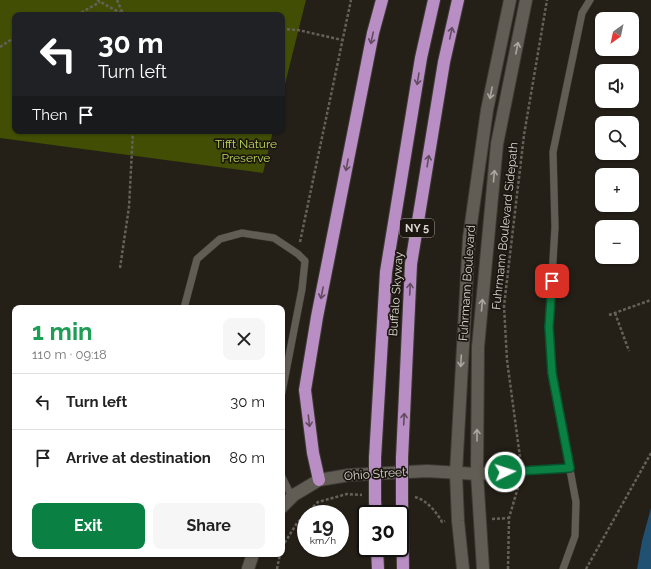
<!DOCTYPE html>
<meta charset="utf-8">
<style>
:root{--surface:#fff;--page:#f6f6f6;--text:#222;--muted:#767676;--line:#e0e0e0;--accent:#0b8043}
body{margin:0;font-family:Raleway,sans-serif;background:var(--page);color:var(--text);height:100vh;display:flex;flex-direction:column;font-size:15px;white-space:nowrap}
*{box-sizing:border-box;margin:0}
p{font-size:13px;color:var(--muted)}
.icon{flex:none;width:22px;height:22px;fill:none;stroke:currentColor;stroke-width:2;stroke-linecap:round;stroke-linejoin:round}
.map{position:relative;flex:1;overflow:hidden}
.details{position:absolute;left:12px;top:305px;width:273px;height:252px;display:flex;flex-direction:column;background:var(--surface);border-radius:8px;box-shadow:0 1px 3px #0004}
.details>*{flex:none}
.guide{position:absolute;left:12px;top:12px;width:273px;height:122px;border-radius:8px;box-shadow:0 1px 3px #0004;background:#202124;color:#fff;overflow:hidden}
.needle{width:26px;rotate:213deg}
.fabs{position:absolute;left:595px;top:12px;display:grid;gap:8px}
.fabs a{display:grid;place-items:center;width:44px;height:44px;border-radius:8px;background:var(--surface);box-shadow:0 1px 3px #0004;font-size:20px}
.speed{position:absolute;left:297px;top:505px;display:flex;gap:8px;font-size:20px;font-weight:700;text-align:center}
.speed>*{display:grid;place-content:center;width:52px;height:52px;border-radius:50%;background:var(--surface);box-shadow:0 1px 3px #0004;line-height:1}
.speed small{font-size:10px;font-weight:400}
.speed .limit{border:2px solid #111;border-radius:6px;background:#fff;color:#111}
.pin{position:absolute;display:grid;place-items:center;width:34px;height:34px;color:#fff;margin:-17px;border-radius:8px;box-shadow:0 2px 6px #0006}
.me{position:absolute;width:44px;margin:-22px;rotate:86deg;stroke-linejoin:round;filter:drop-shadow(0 0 3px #0008)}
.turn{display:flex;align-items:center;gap:14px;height:84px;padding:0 20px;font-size:18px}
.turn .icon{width:52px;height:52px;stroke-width:2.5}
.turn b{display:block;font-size:28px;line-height:34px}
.then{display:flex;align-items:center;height:38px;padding:0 20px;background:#0003;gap:8px;font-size:15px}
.round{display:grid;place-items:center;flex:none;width:42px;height:42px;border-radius:8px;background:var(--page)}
.overview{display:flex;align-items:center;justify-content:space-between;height:68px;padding:0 20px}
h1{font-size:24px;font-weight:700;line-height:30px;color:#1e9e55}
.button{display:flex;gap:8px;margin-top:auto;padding:8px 20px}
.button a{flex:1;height:46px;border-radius:8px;background:var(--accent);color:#fff;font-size:16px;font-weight:700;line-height:46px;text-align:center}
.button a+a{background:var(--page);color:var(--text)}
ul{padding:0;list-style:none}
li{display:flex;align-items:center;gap:12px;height:56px;padding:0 20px;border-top:1px solid var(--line)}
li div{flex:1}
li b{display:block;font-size:15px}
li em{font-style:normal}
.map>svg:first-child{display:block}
</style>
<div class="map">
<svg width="651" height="569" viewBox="0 0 651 569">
<rect width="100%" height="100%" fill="#241f17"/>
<!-- green -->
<polygon fill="#414e04" points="0,0 306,0 282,96 282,15 15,15 15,131 273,131 263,173 0,138"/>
<!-- water -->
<polygon fill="#205173" points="651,508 651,569 637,569 642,541"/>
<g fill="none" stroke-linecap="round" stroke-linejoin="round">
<defs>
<g id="lane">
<polyline points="184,308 197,259 220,239 242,233 274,238 298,254 305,261 302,289 282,392"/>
<polyline points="519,471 570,468"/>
<polyline points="282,477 292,497"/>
<polyline points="563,569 575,536 576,502 552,373 549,327 555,227 553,152 582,13 590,0"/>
</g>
<polyline id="street" points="477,474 519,471"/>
<g id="secondary">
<polyline points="282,507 294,495 319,480 349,475 427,471 477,474"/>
<polyline points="248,569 253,554"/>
<polyline points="463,569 458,521 456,473 469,238 487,110 510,0"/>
<polyline points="483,569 477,474 478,347 497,144 526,0"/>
</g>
<g id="highway">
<polyline points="375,458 386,272 421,58 434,0"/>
<polyline points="402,458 411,264 444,62 458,0"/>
<polyline points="319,480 313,453 305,390 317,317 373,33 382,0"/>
<polyline points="375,501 376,514"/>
<polyline points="402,501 403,569"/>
<polyline points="377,548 378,569"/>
</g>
</defs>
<!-- lane casing -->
<use href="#lane" stroke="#3e3b35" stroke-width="8"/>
<!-- street casing -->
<use href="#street" stroke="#3e3b35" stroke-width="14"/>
<!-- secondary casing -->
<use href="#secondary" stroke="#3e3b35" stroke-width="14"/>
<!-- highway casing -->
<use href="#highway" stroke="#3e3b35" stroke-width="14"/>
<!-- path -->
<g stroke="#656159" stroke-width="2.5" stroke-dasharray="3 2" stroke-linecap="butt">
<polyline points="97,0 124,15"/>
<polyline points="117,0 123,14"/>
<polyline points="77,15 100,2"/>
<polyline points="282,29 298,30 342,40"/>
<polyline points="0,47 15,37"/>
<polyline points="300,242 351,0"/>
<polyline points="120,268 129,207 133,131"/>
<polyline points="615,313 629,351"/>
<polyline points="609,315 651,300"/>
<polyline points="520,457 507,360 504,306 524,135 547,0"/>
<path d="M415 497C426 500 436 511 442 522L445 521"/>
<polyline points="306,514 318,502 347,494 362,495"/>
<polyline points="492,519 509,518"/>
<polyline points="282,547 297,523 306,514"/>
<polyline points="277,569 280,554"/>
<polyline points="508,569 509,518 519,484"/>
<polyline points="586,569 651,453"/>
</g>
<!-- lane -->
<use href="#lane" stroke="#625d54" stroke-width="7"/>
<!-- street -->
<use href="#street" stroke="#625d54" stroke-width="12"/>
<!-- secondary -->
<use href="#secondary" stroke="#625d54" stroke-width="12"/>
<!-- highway -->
<use href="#highway" stroke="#b98ec4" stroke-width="12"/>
<defs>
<g id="highway-bridge">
<polyline points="375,458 375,501"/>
<polyline points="402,501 402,458"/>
</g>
</defs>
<!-- highway-bridge casing -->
<use href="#highway-bridge" stroke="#3e3b35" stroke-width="14" stroke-linecap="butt"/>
<!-- highway-bridge -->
<use href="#highway-bridge" stroke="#b98ec4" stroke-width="12"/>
</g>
<!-- one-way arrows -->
<defs><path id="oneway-shaft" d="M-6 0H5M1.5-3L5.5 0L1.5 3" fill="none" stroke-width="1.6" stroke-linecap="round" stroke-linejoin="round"/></defs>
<g stroke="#624c60">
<use href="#oneway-shaft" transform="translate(451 33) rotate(-78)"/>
<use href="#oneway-shaft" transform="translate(372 38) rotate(102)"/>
<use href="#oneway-shaft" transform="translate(418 79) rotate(99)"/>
<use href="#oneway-shaft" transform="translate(428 161) rotate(-81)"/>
<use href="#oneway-shaft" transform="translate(347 165) rotate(101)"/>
<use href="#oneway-shaft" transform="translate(410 289) rotate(-87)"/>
<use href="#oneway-shaft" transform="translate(322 293) rotate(101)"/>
<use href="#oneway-shaft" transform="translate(404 419) rotate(-87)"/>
<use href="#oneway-shaft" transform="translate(309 421) rotate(83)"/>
</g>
<g stroke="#aba7a0">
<use href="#oneway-shaft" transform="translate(517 48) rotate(-79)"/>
<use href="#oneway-shaft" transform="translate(491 93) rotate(101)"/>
<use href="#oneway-shaft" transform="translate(494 176) rotate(-85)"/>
<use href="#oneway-shaft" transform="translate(482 305) rotate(-85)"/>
<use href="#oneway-shaft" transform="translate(461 361) rotate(93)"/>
<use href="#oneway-shaft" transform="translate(477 435) rotate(-90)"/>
</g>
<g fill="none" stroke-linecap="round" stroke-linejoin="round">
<defs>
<polyline id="route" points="505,472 570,468 552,373 549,327 552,281"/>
</defs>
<!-- route casing -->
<use href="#route" stroke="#07532c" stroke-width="10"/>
<!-- route -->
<use href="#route" stroke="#0b8043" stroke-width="7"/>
</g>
<g text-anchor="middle" stroke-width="3.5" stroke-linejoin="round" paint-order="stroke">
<!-- shield labels -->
<rect fill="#1b160f" stroke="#a19e98" stroke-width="1" x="400" y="219" width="34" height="18" rx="3"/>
<g font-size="11" font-weight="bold" fill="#dbd8d2">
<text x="417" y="232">NY 5</text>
</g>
<!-- park labels -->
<g font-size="12" fill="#bedb58" stroke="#1b160f">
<text x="246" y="148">Tifft Nature<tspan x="246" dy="14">Preserve</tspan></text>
</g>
<!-- street labels -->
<g font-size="12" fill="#dbd8d2" stroke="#1b160f">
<text transform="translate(505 226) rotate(-84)" y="4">Fuhrmann Boulevard Sidepath</text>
<text transform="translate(467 283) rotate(-86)" y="4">Fuhrmann Boulevard</text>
<text transform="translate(396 294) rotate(-86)" y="4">Buffalo Skyway</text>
<text transform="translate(375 474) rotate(-4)" y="4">Ohio Street</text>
</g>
</g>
</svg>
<div class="fabs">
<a><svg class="needle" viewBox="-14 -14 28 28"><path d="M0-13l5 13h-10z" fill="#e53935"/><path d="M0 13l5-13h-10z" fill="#767676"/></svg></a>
<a><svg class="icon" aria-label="sound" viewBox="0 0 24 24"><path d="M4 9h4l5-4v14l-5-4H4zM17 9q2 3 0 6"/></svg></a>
<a><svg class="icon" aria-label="search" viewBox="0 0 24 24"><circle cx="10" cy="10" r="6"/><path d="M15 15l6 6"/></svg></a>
<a>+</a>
<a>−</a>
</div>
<div class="speed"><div>19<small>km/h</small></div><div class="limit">30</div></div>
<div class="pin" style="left:552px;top:281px;background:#d93025"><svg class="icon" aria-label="arrive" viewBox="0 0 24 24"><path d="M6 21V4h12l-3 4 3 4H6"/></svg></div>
<svg class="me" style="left:505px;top:472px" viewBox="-20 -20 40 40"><circle r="17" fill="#0b8043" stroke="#fff" stroke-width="3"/><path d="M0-11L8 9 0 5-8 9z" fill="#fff"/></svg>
<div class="guide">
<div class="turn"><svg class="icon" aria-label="left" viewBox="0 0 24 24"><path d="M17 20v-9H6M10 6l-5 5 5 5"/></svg><div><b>30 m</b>Turn left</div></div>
<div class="then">Then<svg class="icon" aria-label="arrive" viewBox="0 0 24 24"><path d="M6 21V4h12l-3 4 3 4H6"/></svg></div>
</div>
<section class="details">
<div class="overview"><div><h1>1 min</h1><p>110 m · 09:18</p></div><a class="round"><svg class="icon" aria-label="close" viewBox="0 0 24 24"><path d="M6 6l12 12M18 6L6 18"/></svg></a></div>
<ul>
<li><svg class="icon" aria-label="left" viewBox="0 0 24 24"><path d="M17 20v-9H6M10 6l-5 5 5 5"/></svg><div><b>Turn left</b></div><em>30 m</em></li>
<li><svg class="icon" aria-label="arrive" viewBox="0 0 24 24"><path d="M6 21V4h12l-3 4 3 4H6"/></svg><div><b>Arrive at destination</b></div><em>80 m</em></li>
</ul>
<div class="button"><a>Exit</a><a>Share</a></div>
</section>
</div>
